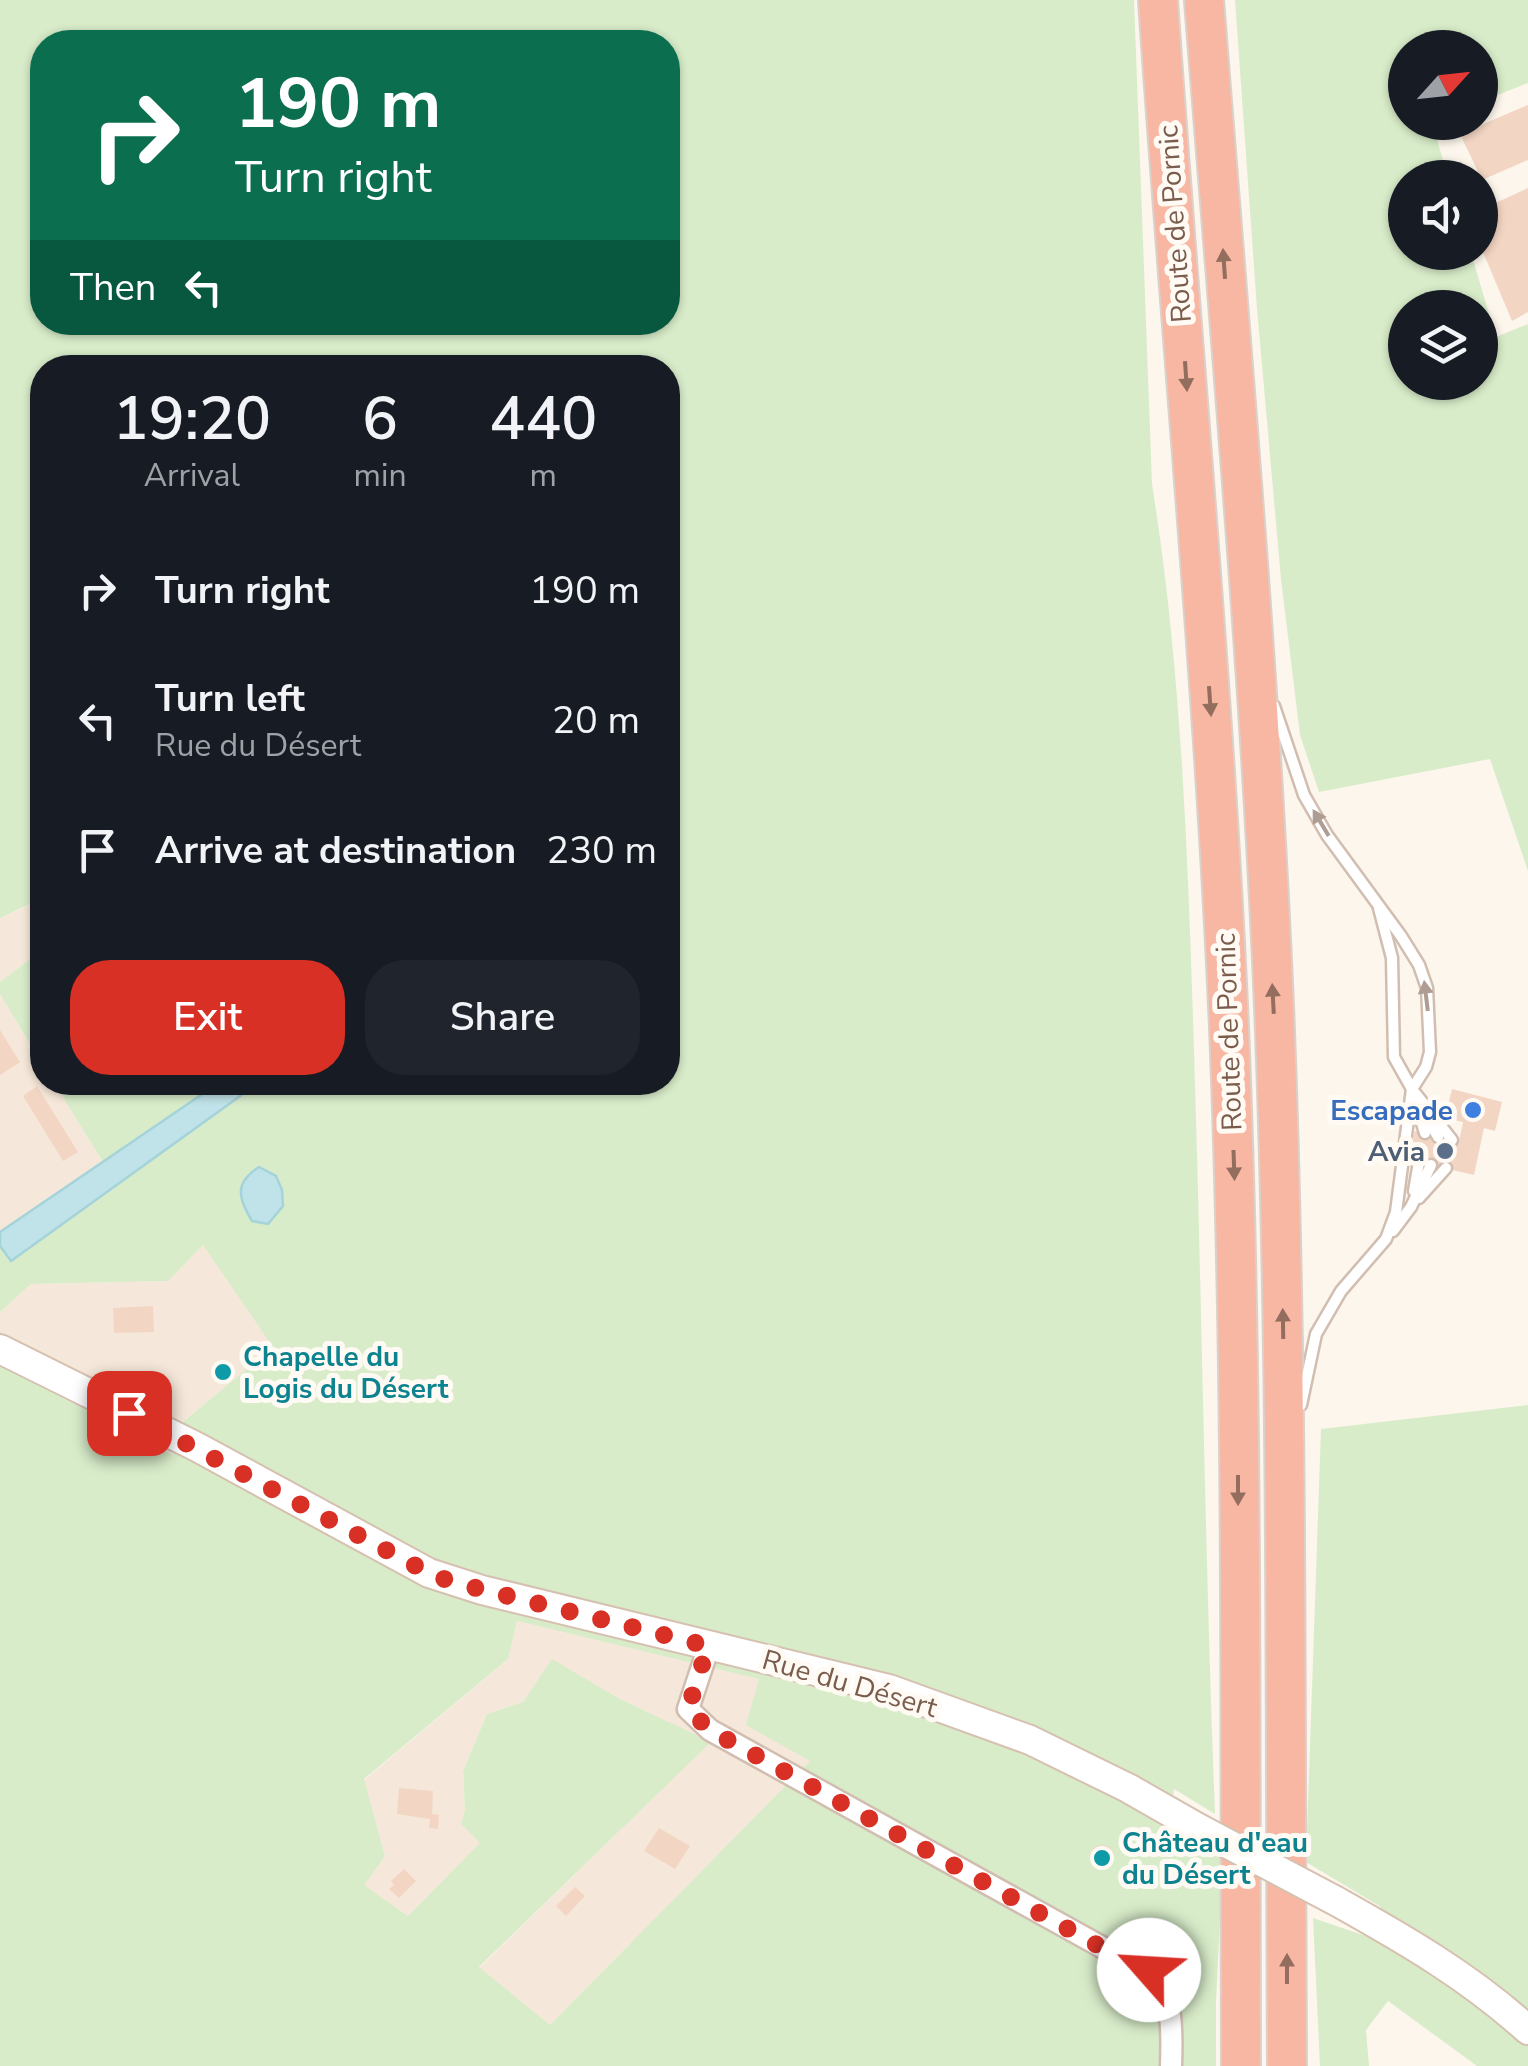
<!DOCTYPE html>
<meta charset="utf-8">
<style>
:root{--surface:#171b24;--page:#20242c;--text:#f1f3f6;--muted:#9ea1a6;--accent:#d93025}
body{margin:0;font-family:"Nunito Sans",sans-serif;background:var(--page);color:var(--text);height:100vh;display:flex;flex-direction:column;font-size:38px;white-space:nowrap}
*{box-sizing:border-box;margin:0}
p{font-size:32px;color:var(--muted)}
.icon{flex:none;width:55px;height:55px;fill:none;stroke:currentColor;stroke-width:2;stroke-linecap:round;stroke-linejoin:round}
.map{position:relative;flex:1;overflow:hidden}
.side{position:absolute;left:30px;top:355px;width:650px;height:740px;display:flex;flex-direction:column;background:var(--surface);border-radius:40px;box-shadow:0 2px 8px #0004}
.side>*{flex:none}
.guide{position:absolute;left:30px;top:30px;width:650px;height:305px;border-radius:40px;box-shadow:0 2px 8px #0004;background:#0b6e4f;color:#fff;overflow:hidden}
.needle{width:65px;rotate:63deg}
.controls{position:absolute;left:1388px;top:30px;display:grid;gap:20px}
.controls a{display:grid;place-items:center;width:110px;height:110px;border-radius:50%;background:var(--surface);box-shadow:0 2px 8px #0004;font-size:50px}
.pin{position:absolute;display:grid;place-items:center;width:85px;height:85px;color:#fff;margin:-42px;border-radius:20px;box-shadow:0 5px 15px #0006}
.me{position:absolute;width:110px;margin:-55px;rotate:296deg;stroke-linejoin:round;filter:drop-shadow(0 0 8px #0008)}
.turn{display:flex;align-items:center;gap:35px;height:210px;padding:0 40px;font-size:45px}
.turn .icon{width:130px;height:130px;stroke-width:2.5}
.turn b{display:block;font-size:70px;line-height:85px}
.then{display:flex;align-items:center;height:95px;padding:0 40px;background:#0003;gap:20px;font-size:38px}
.eta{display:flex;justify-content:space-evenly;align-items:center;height:170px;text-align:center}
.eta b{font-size:60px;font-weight:600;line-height:70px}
.action{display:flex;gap:20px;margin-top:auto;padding:20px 40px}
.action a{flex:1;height:115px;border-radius:40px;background:var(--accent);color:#fff;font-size:40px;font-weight:600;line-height:115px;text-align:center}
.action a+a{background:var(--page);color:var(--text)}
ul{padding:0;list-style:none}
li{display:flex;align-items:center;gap:30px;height:130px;padding:0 40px}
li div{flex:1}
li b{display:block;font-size:38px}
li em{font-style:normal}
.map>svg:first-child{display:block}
</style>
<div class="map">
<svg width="1528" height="2066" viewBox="0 0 1528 2066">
<rect width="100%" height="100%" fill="#fdf6ec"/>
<!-- residential -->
<g fill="#f5e8da">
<polygon points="31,904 42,921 42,950 0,982 0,918"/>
<polygon points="0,994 42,1064 42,1082 54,1083 103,1162 0,1232"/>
<polygon points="203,1245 274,1347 185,1420 174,1455 139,1440 127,1431 0,1366 0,1312 31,1284 168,1281"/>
<polygon points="517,1621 760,1679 811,1761 550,2025 479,1968 710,1742 620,1699 552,1660 523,1702 487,1714 463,1771 465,1811 481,1843 408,1916 363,1885 385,1856 364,1780 507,1660"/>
</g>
<!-- green -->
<g fill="#d8ecc9" fill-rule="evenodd">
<path d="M0 0H1134L1152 484C1182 671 1188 861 1194 1050 1202 1305 1205 1560 1215 1814L1174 1789 1169 1828 1223 1856 1216 2002V2066H0V1366L127 1431 139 1440 174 1455 184 1421 273 1347 203 1245 168 1281 31 1284 0 1312V1246L12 1260 253 1087 251 1083 668 1082V368H42V921L30 904 0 918ZM42 42H668V322H42ZM517 1621 759 1679 746 1725 810 1761 550 2025 479 1967 711 1742 620 1699 552 1659 523 1702 487 1714 463 1771 465 1811 461 1824 480 1843 408 1916 364 1885 385 1856 364 1779 508 1659Z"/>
<path d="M1235 0H1528V83L1480 102V48H1405V122L1432 123 1448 177 1405 178V252L1471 253 1496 337 1528 324V871L1490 759 1319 792 1300 735 1281 579 1257 309ZM1405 308H1480V382H1405Z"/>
<polygon points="42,950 42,1064 0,994 0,982"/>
<polygon points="54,1083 220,1083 103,1162"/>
<polygon points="1528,1405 1528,2066 1477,2066 1388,2001 1366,2030 1369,2066 1320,2066 1313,1918 1366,1936 1381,1907 1306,1862 1321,1429"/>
</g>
<!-- water -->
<g fill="#bfe3e8" stroke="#a5d3da" stroke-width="2.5">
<polygon points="220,1082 251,1083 254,1086 11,1261 0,1246 0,1232"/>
<path d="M259 1167 276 1176 282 1190 283 1206 268 1224 252 1221C238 1198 234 1183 259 1167Z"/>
</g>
<!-- building -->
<g fill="#f3d5c3">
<polygon points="1528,105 1528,160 1482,180 1460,134"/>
<polygon points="1528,188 1528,312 1512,321 1480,245 1480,210"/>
<polygon points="0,1030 20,1062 0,1075"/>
<polygon points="37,1086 78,1152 63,1161 23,1096"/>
<polygon points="1452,1089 1502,1102 1495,1131 1484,1128 1474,1175 1409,1160 1415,1131 1459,1142 1463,1122 1445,1118"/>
<polygon points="153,1306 154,1332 114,1333 113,1308"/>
<polygon points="399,1788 433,1791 432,1814 439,1815 438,1829 429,1828 430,1819 397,1814"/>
<polygon points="659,1828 690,1846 675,1869 644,1851"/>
<circle cx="1102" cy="1857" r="12"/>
<polygon points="404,1869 416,1881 399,1898 389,1889 394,1885 391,1881"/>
<polygon points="575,1887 585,1896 566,1916 556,1906"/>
</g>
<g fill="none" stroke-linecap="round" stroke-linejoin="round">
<defs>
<g id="lane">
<polyline points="1274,706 1304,795 1327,835 1401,936 1419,965 1427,988 1430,1052 1426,1067 1412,1089 1396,1212 1386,1239 1341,1291 1316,1334 1301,1405"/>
<polyline points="1379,908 1392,958 1394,1057 1412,1089 1425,1133"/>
<polyline points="1416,1094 1452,1140"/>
<polyline points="1427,1117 1438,1137"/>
<polyline points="1414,1191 1419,1162"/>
<polyline points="1419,1198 1446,1168"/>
<polyline points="1393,1231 1411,1207 1431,1165"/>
</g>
<path id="street" d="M709 1646 688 1709 710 1730 1127 1961C1133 1963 1144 1966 1150 1970 1174 1990 1172 2038 1171 2066"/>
<g id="secondary">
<polyline points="0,1349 197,1447 429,1573 482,1590 889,1689 1030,1740 1128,1788 1198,1828"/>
<path d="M1336 1901C1404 1939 1470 1977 1528 2030"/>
</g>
<g id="highway">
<path d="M1158 0C1181 342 1214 684 1229 1027 1243 1373 1240 1720 1241 2066"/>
<path d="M1204 0C1230 335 1260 670 1274 1006 1288 1359 1285 1713 1287 2066"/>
</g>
</defs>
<!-- lane casing -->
<use href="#lane" stroke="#d1beb0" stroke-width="15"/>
<!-- street casing -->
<use href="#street" stroke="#d1beb0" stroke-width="25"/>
<!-- secondary casing -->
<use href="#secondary" stroke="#d6c0b0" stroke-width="32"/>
<!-- highway casing -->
<use href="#highway" stroke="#dad1cd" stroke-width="42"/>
<!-- lane -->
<use href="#lane" stroke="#fff" stroke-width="10"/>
<!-- street -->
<use href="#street" stroke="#fff" stroke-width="20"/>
<!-- secondary -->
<use href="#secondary" stroke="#fff" stroke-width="28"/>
<!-- highway -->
<use href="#highway" stroke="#f7b7a3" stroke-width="38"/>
<defs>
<polyline id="secondary-bridge" points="1198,1828 1336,1901"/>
</defs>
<!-- secondary-bridge casing -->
<use href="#secondary-bridge" stroke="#d6c0b0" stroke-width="32" stroke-linecap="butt"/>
<!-- secondary-bridge -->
<use href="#secondary-bridge" stroke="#fff" stroke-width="28"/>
</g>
<!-- one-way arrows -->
<defs><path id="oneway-solid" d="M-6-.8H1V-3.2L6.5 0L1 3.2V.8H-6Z" transform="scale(2.5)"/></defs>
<g fill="#936e5e">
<use href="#oneway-solid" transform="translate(1224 264) rotate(-94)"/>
<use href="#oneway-solid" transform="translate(1186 376) rotate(86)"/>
<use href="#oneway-solid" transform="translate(1210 701) rotate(86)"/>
<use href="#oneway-solid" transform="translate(1273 999) rotate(-93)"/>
<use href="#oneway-solid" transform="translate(1234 1165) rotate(88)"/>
<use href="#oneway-solid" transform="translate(1283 1324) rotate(-91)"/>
<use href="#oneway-solid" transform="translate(1238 1490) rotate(90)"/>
<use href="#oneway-solid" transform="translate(1287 1969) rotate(-90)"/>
</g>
<g fill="#af9d94">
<use href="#oneway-solid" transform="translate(1321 823) rotate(-121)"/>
<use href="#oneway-solid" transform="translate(1426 996) rotate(-97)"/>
</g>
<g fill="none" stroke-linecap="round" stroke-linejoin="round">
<!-- route -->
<polyline stroke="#d93025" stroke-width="18" stroke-dasharray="0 32.4" points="129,1413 429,1573 452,1582 708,1646 688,1709 710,1730 1126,1961 1149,1970"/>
</g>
<!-- markers -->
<circle fill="#3f7fe0" stroke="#fffaf3" stroke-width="4" cx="1473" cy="1110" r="10"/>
<circle fill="#5c6f8a" stroke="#fffaf3" stroke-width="4" cx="1445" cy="1151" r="10"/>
<g fill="#0f9aa8" stroke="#fffaf3" stroke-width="4">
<circle cx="223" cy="1372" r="10"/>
<circle cx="1102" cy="1858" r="10"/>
</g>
<g text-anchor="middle" stroke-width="10" stroke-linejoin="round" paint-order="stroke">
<!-- street labels -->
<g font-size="28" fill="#7a5c4d" stroke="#fffaf3">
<text transform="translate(1174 224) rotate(-94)" y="10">Route de Pornic</text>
<text transform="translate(1228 1032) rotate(-92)" y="10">Route de Pornic</text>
<text transform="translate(850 1683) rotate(16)" y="10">Rue du Désert</text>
</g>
<!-- shop labels -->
<g font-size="28" font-weight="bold" fill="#366cbe" stroke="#fffaf3" text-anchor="end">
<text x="1453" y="1120">Escapade</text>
</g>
<!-- service labels -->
<g font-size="28" font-weight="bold" fill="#4e5e75" stroke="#fffaf3" text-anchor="end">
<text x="1425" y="1161">Avia</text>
</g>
<!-- culture labels -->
<g font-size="28" font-weight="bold" fill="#0d838f" stroke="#fffaf3" text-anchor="start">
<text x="243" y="1366">Chapelle du<tspan x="243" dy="32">Logis du Désert</tspan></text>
<text x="1122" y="1852">Château d'eau<tspan x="1122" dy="32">du Désert</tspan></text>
</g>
</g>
</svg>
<div class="controls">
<a><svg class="needle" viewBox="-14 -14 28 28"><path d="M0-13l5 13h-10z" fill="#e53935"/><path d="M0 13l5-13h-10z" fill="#9ea1a6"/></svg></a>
<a><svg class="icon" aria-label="sound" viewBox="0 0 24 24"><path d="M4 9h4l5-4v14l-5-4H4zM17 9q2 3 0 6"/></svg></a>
<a><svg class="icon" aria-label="layers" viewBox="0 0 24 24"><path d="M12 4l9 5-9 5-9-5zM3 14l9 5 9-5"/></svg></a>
</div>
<div class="pin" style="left:129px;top:1413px;background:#d93025"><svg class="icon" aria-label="arrive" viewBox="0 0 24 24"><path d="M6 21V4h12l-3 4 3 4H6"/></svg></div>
<svg class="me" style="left:1149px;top:1970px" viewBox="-20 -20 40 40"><circle r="19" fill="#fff"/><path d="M0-13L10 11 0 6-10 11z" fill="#d93025"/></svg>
<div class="guide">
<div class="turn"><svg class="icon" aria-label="right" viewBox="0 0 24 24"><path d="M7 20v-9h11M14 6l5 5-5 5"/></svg><div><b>190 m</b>Turn right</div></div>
<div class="then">Then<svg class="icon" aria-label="left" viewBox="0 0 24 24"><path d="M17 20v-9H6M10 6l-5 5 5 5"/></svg></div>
</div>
<section class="side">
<div class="eta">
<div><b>19:20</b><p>Arrival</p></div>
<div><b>6</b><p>min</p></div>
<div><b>440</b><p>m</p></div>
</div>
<ul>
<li><svg class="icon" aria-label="right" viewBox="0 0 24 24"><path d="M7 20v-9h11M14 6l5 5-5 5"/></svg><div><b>Turn right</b></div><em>190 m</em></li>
<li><svg class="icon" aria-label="left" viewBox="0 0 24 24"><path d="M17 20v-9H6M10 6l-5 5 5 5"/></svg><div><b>Turn left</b><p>Rue du Désert</p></div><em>20 m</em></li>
<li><svg class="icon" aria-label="arrive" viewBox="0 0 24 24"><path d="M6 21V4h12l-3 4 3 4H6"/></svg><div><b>Arrive at destination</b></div><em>230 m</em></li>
</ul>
<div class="action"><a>Exit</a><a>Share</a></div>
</section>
</div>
